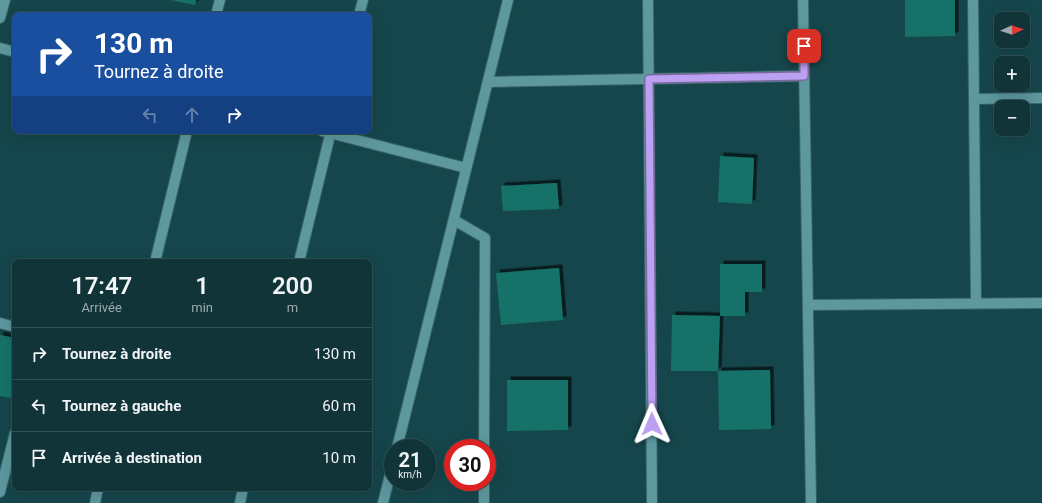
<!DOCTYPE html>
<html lang="fr">
<meta charset="utf-8">
<style>
:root{--surface:#103438;--page:#1e3f43;--text:#f1f3f6;--muted:#9caaae;--line:#304f53}
body{margin:0;font-family:Roboto,sans-serif;background:var(--page);color:var(--text);height:100vh;display:flex;flex-direction:column;font-size:15px;white-space:nowrap}
*{box-sizing:border-box;margin:0}
p{font-size:13px;color:var(--muted)}
.icon{flex:none;width:22px;height:22px;fill:none;stroke:currentColor;stroke-width:2;stroke-linecap:round;stroke-linejoin:round}
.map{position:relative;flex:1;overflow:hidden}
.side{position:absolute;left:12px;top:259px;width:360px;height:232px;display:flex;flex-direction:column;background:var(--surface);border-radius:8px;box-shadow:0 4px 16px #0002,0 0 0 1px var(--line)}
.side>*{flex:none}
.top-card{position:absolute;left:12px;top:12px;width:360px;height:122px;border-radius:8px;box-shadow:0 4px 16px #0002,0 0 0 1px var(--line);background:#1a4fa0;color:#fff;overflow:hidden}
.needle{width:26px;rotate:87deg}
.tools{position:absolute;left:994px;top:12px;display:grid;gap:8px}
.tools a{display:grid;place-items:center;width:36px;height:36px;border-radius:8px;background:var(--surface);box-shadow:0 4px 16px #0002,0 0 0 1px var(--line);font-size:20px}
.speed{position:absolute;left:384px;top:439px;display:flex;gap:8px;font-size:20px;font-weight:700;text-align:center}
.speed>*{display:grid;place-content:center;width:52px;height:52px;border-radius:50%;background:var(--surface);box-shadow:0 4px 16px #0002,0 0 0 1px var(--line);line-height:1}
.speed small{font-size:10px;font-weight:400}
.speed .limit{border:6px solid #d22;background:#fff;color:#111}
.pin{position:absolute;display:grid;place-items:center;width:34px;height:34px;color:#fff;margin:-17px;border-radius:8px;box-shadow:0 2px 6px #0006}
.me{position:absolute;width:44px;margin:-22px;rotate:359deg;stroke-linejoin:round;filter:drop-shadow(0 0 3px #0008)}
.turn{display:flex;align-items:center;gap:14px;height:84px;padding:0 16px;font-size:18px}
.turn .icon{width:52px;height:52px;stroke-width:2.5}
.turn b{display:block;font-size:28px;line-height:34px}
.lanes{display:flex;align-items:center;height:38px;padding:0 16px;background:#0003;justify-content:center;gap:20px;direction:ltr}
.lanes .off{opacity:.35}
.eta{display:flex;justify-content:space-evenly;align-items:center;height:68px;text-align:center}
.eta b{font-size:24px;font-weight:600;line-height:28px}
ul{padding:0;list-style:none}
li{display:flex;align-items:center;gap:12px;height:52px;padding:0 16px;border-top:1px solid var(--line)}
li div{flex:1}
li b{display:block;font-size:15px}
li em{font-style:normal}
.map>svg:first-child{display:block}
</style>
<div class="map">
<svg width="1042" height="503" viewBox="0 0 1042 503">
<defs>
<filter id="shadow"><feDropShadow dx="3.5" dy="-3.5" stdDeviation="0" flood-color="#0009"/></filter>
</defs>
<rect width="100%" height="100%" fill="#15464b"/>
<!-- building -->
<g fill="#167268" filter="url(#shadow)">
<polygon points="171,0 196,0 195,5"/>
<polygon points="905,0 955,0 955,36 905,37"/>
<polygon points="720,156 754,158 752,204 718,202"/>
<polygon points="557,183 559,209 503,211 501,186"/>
<polygon points="720,264 762,264 762,292 745,292 745,316 720,316"/>
<polygon points="559,268 563,320 501,325 496,273"/>
<polygon points="672,315 720,316 718,371 770,370 771,429 719,430 718,371 671,371"/>
<polygon points="0,335 15,338 15,379 11,398 0,396"/>
<polygon points="507,380 568,380 568,430 507,431"/>
</g>
<g fill="none" stroke-linecap="round" stroke-linejoin="round">
<defs>
<g id="minor">
<polyline points="648,0 652,503"/>
<polyline points="803,0 811,503"/>
<polyline points="973,0 976,303"/>
<polyline points="216,15 220,0"/>
<polyline points="359,15 363,0"/>
<polyline points="0,18 5,0"/>
<polyline points="0,48 15,52"/>
<polyline points="488,82 804,76"/>
<polyline points="974,99 1042,98"/>
<polyline points="322,131 466,168"/>
<polyline points="454,220 485,238 484,448"/>
<polyline points="155,262 187,131"/>
<polyline points="299,262 331,131"/>
<polyline points="808,305 1042,303"/>
<polyline points="0,323 15,327"/>
<polyline points="397,448 508,0"/>
<polyline points="0,492 15,433"/>
<polyline points="95,503 98,488"/>
<polyline points="240,503 243,488"/>
<polyline points="383,503 393,463"/>
<polyline points="484,503 484,482"/>
</g>
</defs>
<!-- minor casing -->
<use href="#minor" stroke="#356368" stroke-width="12"/>
<!-- minor -->
<use href="#minor" stroke="#5d989e" stroke-width="10"/>
</g>
<g fill="none" stroke-linecap="round" stroke-linejoin="round">
<defs>
<polyline id="route" points="652,424 649,79 804,76 804,46"/>
</defs>
<!-- route casing -->
<use href="#route" stroke="#7a689d" stroke-width="10"/>
<!-- route -->
<use href="#route" stroke="#bca0f2" stroke-width="7"/>
</g>
</svg>
<div class="tools">
<a><svg class="needle" viewBox="-14 -14 28 28"><path d="M0-13l5 13h-10z" fill="#e53935"/><path d="M0 13l5-13h-10z" fill="#9caaae"/></svg></a>
<a>+</a>
<a>−</a>
</div>
<div class="speed"><div>21<small>km/h</small></div><div class="limit">30</div></div>
<div class="pin" style="left:804px;top:46px;background:#d93025"><svg class="icon" aria-label="arrive" viewBox="0 0 24 24"><path d="M6 21V4h12l-3 4 3 4H6"/></svg></div>
<svg class="me" style="left:652px;top:424px" viewBox="-20 -20 40 40"><path d="M0-17L14 15 0 8-14 15z" fill="#bca0f2" stroke="#fff" stroke-width="4"/></svg>
<div class="top-card">
<div class="turn"><svg class="icon" aria-label="right" viewBox="0 0 24 24"><path d="M7 20v-9h11M14 6l5 5-5 5"/></svg><div><b>130 m</b>Tournez à droite</div></div>
<div class="lanes"><svg class="icon off" aria-label="left" viewBox="0 0 24 24"><path d="M17 20v-9H6M10 6l-5 5 5 5"/></svg><svg class="icon off" aria-label="ahead" viewBox="0 0 24 24"><path d="M12 20V5M6 11l6-6 6 6"/></svg><svg class="icon" aria-label="right" viewBox="0 0 24 24"><path d="M7 20v-9h11M14 6l5 5-5 5"/></svg></div>
</div>
<section class="side">
<div class="eta">
<div><b>17:47</b><p>Arrivée</p></div>
<div><b>1</b><p>min</p></div>
<div><b>200</b><p>m</p></div>
</div>
<ul>
<li><svg class="icon" aria-label="right" viewBox="0 0 24 24"><path d="M7 20v-9h11M14 6l5 5-5 5"/></svg><div><b>Tournez à droite</b></div><em>130 m</em></li>
<li><svg class="icon" aria-label="left" viewBox="0 0 24 24"><path d="M17 20v-9H6M10 6l-5 5 5 5"/></svg><div><b>Tournez à gauche</b></div><em>60 m</em></li>
<li><svg class="icon" aria-label="arrive" viewBox="0 0 24 24"><path d="M6 21V4h12l-3 4 3 4H6"/></svg><div><b>Arrivée à destination</b></div><em>10 m</em></li>
</ul>
</section>
</div>
